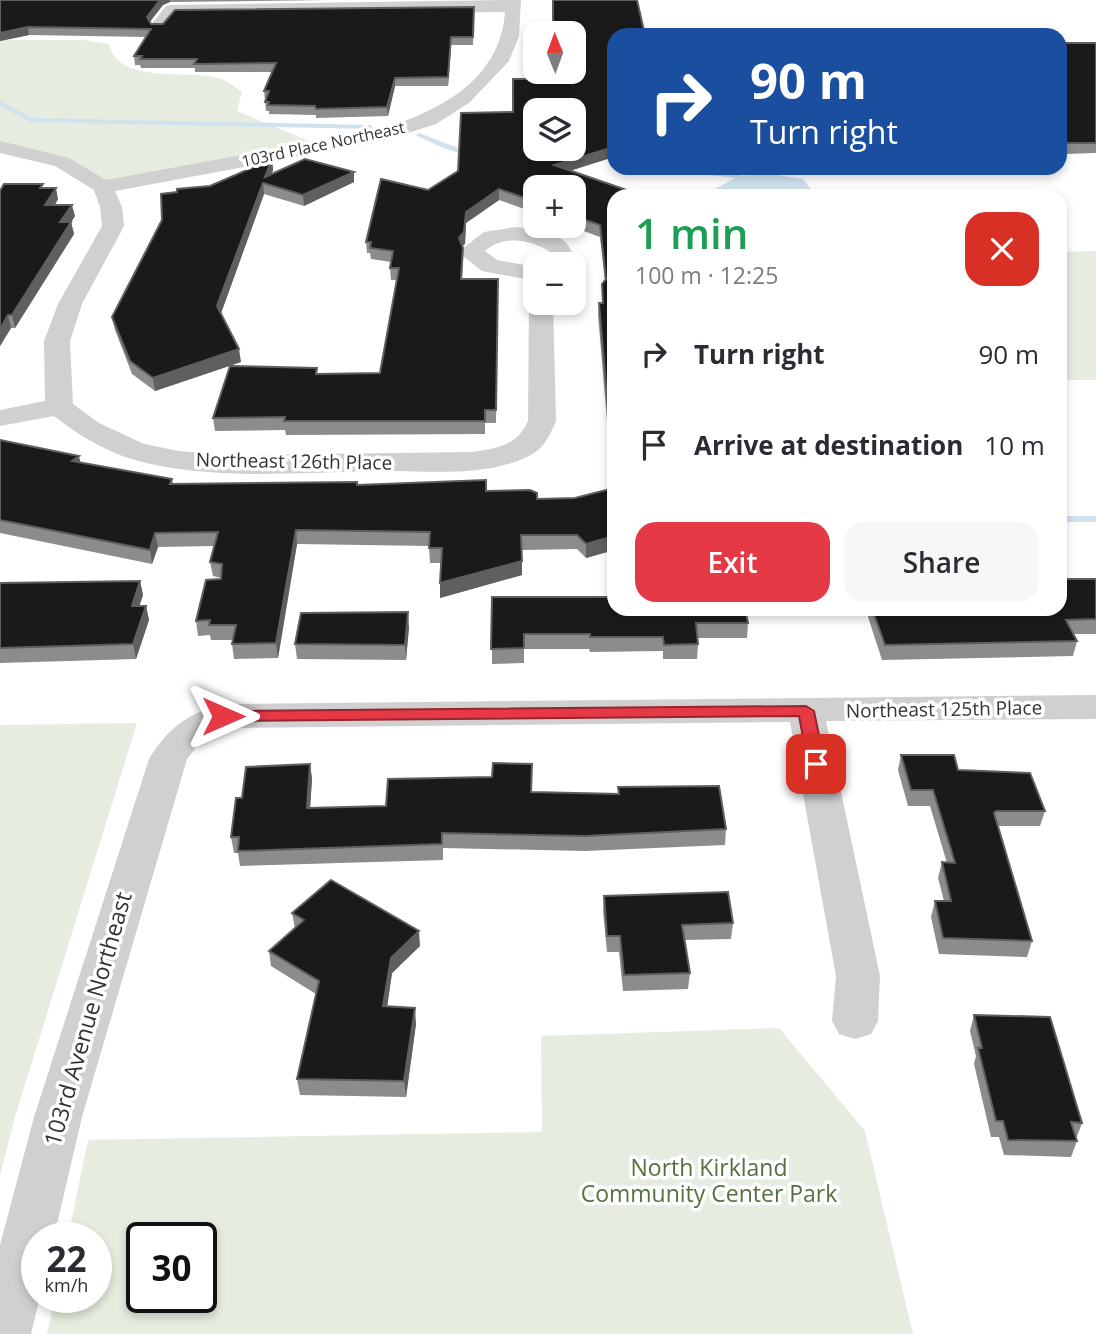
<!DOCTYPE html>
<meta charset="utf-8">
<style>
:root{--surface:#fff;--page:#f7f7f7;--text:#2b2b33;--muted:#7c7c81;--accent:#e63946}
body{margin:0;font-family:"Open Sans",sans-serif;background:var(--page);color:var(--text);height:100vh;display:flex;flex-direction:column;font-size:26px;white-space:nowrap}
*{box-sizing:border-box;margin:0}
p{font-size:23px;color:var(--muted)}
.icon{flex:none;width:38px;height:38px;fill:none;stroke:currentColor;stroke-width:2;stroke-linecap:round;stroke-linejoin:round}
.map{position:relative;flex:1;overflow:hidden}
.drawer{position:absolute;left:607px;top:189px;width:460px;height:427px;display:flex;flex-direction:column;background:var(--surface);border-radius:21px;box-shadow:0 4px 10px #0003}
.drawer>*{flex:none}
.guide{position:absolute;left:607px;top:28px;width:460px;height:147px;border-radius:21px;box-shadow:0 4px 10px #0003;background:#1a4fa0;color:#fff;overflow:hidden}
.needle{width:46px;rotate:359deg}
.controls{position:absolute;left:523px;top:21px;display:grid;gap:14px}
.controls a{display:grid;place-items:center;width:63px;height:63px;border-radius:14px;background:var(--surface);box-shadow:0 4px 10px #0003;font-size:35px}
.speed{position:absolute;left:21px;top:1222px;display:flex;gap:14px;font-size:35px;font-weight:700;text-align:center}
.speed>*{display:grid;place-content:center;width:91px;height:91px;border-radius:50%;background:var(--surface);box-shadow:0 4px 10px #0003;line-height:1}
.speed small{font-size:18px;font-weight:400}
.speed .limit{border:4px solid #111;border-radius:10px;background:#fff;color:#111}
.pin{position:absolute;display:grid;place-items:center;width:60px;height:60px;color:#fff;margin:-30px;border-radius:14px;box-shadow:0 4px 10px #0006}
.me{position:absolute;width:77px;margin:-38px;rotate:90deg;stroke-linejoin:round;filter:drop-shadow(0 0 5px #0008)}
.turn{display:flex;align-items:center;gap:24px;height:147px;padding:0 28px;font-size:32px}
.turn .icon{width:91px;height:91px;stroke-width:2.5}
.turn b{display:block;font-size:49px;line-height:60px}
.round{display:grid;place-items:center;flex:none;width:74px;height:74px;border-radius:21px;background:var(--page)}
.headline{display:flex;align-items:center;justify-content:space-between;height:119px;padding:0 28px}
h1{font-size:42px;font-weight:600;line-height:52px;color:#1e9e55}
.action{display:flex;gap:14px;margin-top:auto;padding:14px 28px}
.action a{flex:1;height:80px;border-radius:21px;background:var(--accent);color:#fff;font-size:28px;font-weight:600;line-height:80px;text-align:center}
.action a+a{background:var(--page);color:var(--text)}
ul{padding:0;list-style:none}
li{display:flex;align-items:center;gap:21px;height:91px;padding:0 28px}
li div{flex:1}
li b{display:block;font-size:26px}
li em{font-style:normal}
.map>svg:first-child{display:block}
</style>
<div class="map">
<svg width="1096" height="1334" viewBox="0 0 1096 1334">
<rect width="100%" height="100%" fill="#fff"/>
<!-- green -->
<g fill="#e6ecdf" fill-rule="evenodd">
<path d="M0 40H83L109 44C118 85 185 69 218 78 226 80 235 87 242 92L237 111 323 147 103 187 62 162 0 147Z"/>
<polygon points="1096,251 1096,380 1061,380 1061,252"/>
<polygon points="137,723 15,1117 0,1175 0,725"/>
<path d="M779 1028 865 1131 913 1334H47L55 1297H96V1237H68L88 1140 542 1132 541 1036ZM142 1237H201V1297H142Z"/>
</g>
<!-- water -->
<polygon fill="#cfe2ee" points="769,174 803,179 817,196 701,196 739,176"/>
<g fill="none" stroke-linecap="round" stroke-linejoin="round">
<!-- stream -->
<g fill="#cfe2ee" fill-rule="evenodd">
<polygon points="0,101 32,118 370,125 373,127 370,129 31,122 0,106"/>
<path d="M419 133 461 149 478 152C460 159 434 143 417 136L416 135Z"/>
<polygon points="659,168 683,168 739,174 759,191 750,196 740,196 750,190 737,178 663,170"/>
<rect x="1060" y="516" width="36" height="6"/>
</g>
<!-- street -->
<g fill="#d0d0d0" fill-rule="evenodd">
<path d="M505 0H521L519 36 509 61 469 103 436 124 383 141 115 191 122 207 124 226 82 304 70 341 73 404 99 423 144 444 179 451 229 455 474 452C498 448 518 445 528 421L529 303 536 297V303H553L556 421C550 436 542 451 527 457 482 478 425 470 378 471 296 472 208 482 128 458 101 449 76 433 54 416L0 426V410L45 401 44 341 58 304 102 226 100 207 94 190 55 166 0 153V141L69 158 106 180 379 130C439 111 500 81 505 12L175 15 164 29H152L150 26 165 7 170 5Z"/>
<path d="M516 227C534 229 569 233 572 254L565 264H543L549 251C529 239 503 235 485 251L497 260 536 267V281L482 271 463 256 462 249 484 232Z"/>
<path d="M1096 695V719L826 721 880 976 878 1021 871 1034 855 1039 839 1034 832 1021 836 976 790 722 225 728 203 739 187 759 82 1117 54 1237H37V1297H40L31 1334H0V1245L34 1117 149 759C169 727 187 714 223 704Z"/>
</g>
</g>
<!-- wall -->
<g fill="#8c8c8c">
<polygon points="0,0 329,0 170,2 163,5 150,22 151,24 474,15 473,45 451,45 448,86 395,86 388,116 316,118 316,115 269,114 269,111 266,111 264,91 272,72 195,72 195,68 141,68 140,65 135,65 134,56 146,37 29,35 0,41"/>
<polygon points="1060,43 1096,43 1096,153 1065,154 1060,148"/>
<polygon points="272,159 273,170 271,175 354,182 304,206 264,194 221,313 241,362 155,391 132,374 115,330 112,317 210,186"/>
<polygon points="570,171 614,196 614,433 608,433 598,315 599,303 602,303 602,284 605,281 600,237 570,226 574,226 574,187 536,187 536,213 499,200 466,223 465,244 462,246 463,260 462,279 498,290 496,423 485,423 485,434 286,435 285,430 215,431 213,418 318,374 380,373 397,280 391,280 390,268 391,262 371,259 370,253 367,253 366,242 428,190"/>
<polygon points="44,188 58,199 55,205 75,216 71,222 74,234 15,328 11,328 0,346 0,191"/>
<polygon points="0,440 80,463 172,479 173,484 357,485 486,491 537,499 575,498 614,488 614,487 614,550 586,558 577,549 522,550 522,575 440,598 440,583 441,563 430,563 429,546 297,544 278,658 234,659 232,644 233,640 211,640 210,635 198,636 196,621 221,579 221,578 213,576 210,562 214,546 158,547 152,564 0,533"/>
<polygon points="1096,579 1096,634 1073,634 1077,641 1073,656 882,660 868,617 869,609 1060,609"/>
<polygon points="140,581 143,595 139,606 146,606 149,620 136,659 0,663 0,583"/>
<polygon points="492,597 748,623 747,638 698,638 698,644 697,659 663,659 663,651 590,652 589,649 524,649 524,663 492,664"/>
<polygon points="409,627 406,660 297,659 295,644"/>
<polygon points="901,755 958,770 1045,811 1040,826 998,826 1032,941 1027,957 939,954 931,917 935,901 944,901 938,878 942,862 947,863 930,806 908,806 898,770"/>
<polygon points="310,764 312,779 310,808 386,806 532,779 532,792 618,794 618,787 726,829 725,845 585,851 443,848 443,860 240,866 238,853 234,853 231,837 242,798"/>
<polygon points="604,896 733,923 731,939 685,940 690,973 688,989 623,991 619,952 607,952 603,911"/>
<polygon points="292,913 420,946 392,973 387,1006 416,1024 406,1097 300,1095 297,1079 316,994 271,966 269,951 295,928"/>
<polygon points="974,1015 1082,1123 1076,1139 1077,1141 1071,1157 1004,1155 999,1137 991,1137 974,1064 976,1056 970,1031"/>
</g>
<!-- shaded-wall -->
<g fill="#5f5f5f">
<polygon points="160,0 170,0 170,2 163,5 148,24 147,17"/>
<polygon points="28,27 29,35 0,41 0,33"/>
<polygon points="451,37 451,45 448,86 448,77"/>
<polygon points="395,78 395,86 388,116 387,107"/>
<polygon points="614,147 614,157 554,176 554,165"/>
<polygon points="272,159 273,170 268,185 265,177"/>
<polygon points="354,172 354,182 304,206 303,195"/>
<polygon points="263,183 264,194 219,319 217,306"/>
<polygon points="56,188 58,199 48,216 45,205"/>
<polygon points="499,189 499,200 466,223 465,244 459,249 459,238 466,212"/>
<polygon points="72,205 75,216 63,234 60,222"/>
<polygon points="71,222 74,234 15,328 12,315"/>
<polygon points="8,315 11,328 0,346 0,329"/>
<polygon points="239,349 241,362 155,391 153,378"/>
<polygon points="79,456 82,470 72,461"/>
<polygon points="296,530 297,544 278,658 276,643"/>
<polygon points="155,533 158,547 152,564 150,550"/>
<polygon points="614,536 614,550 586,558 586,544"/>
<polygon points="522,561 522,575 440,598 440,583"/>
<polygon points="140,581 143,595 135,620 132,606"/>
<polygon points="146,606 149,620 136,659 133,644"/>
<polygon points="408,612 409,627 406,660 405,645"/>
<polygon points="310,764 312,779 309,823 307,808"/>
<polygon points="419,931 420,946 392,973 385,1022 383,1006 391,958"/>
<polygon points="415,1008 416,1024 406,1097 404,1081"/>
</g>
<!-- building -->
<g fill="#1a1a1a" stroke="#5f5f5f" stroke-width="2" fill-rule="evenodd">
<polygon points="0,0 160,0 147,17 151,24 163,24 175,10 474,7 473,37 451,37 448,77 395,78 387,107 316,109 315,106 268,105 269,102 265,102 269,91 264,91 276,63 194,64 197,59 140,59 142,56 134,56 151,29 28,27 0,33"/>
<path d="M553 0H637L645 35H614V147L554 165 644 196H614V420H609L599 303H603L602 284 606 279 600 225 574 216V187H536V202L499 189 466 212 464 232 459 238 463 248 461 279H498L496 410H485V421H284L285 417 213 418 230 366 317 368 316 374 380 373 399 268H390L393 251 370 248 371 242H366L381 179 428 190 458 171 461 113 513 112V79H553V72H574V33H553ZM536 110H574V149H536Z"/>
<polygon points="1060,43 1096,43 1096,143 1067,143 1060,135"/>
<polygon points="272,159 265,177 305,159 354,172 303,195 263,183 217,306 239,349 153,378 130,361 112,317 162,220 161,194 177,192 177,189 210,186"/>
<polygon points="4,184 43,184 40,188 56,188 45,205 72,205 60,222 71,222 12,315 8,315 0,329 0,191"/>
<polygon points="0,440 79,456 72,461 172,479 170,484 357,482 357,485 486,480 486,491 530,490 537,493 537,499 575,498 614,488 614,536 586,544 577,535 521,535 522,561 440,583 442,548 429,548 430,532 296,530 276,643 232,644 236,625 209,625 210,620 196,621 206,580 221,579 222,564 210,562 218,532 155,533 150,550 0,520"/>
<polygon points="1060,579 1096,579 1096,619 1066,620 1077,641 885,645 872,609 1060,609"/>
<polygon points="140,581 132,606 146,606 133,644 0,648 0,583"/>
<polygon points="492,597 614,597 614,609 745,609 748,623 696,623 698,644 664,645 663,637 590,637 590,634 524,634 524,648 491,649"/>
<polygon points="408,612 405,645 295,644 301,613"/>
<polygon points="901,755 954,755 958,770 1030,773 1045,811 996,811 994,813 1032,941 943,938 935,901 951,901 942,862 955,863 933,790 911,790"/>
<polygon points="493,763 532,764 531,792 619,794 618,787 719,786 726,829 585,836 442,833 442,844 238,851 239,837 231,837 236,798 242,798 246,767 310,764 307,808 386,806 388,779 492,777"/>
<polygon points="331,880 419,931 391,958 383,1006 415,1008 404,1081 297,1079 319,981 269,951 304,920 292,913"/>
<polygon points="728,892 733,923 682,925 690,973 624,975 620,936 607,936 604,896"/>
<polygon points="974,1015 1050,1017 1082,1123 1071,1122 1077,1141 1008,1140 1003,1121 996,1121 978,1048 982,1048"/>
</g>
<!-- route -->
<polygon fill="#e63946" stroke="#96252e" stroke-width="2" points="806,706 814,711 825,764 816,770 808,764 799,716 223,721 215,716 223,711"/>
<g text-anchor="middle" stroke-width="7" stroke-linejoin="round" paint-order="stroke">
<!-- far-street labels -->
<g font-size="16" fill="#333" stroke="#fff">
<text transform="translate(323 144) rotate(-12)" y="6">103rd Place Northeast</text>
</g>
<!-- street labels -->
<g font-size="19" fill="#333" stroke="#fff">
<text transform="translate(294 461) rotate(1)" y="7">Northeast 126th Place</text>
<text transform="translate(944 709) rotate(-1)" y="7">Northeast 125th Place</text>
</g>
<!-- near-street labels -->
<g font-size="23" fill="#333" stroke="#fff">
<text transform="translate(88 1019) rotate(-74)" y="8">103rd Avenue Northeast</text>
</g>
<!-- near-park labels -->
<g font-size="23" fill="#56703f" stroke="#fff">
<text x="709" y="1176">North Kirkland<tspan x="709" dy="26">Community Center Park</tspan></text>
</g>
</g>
</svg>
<div class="controls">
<a><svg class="needle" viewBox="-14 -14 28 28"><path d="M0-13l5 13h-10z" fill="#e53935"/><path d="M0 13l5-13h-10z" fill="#7c7c81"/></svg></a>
<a><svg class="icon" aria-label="layers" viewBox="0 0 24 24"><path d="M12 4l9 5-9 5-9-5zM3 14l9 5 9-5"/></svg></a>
<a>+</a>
<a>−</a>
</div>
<div class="speed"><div>22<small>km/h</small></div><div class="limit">30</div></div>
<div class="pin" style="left:816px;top:764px;background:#d93025"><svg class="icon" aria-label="arrive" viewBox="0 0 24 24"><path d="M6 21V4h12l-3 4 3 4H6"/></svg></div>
<svg class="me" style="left:223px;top:716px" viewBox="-20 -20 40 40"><path d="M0-17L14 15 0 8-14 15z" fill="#e63946" stroke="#fff" stroke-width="4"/></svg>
<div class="guide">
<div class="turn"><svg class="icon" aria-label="right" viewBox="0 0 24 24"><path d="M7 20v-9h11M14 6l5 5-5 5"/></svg><div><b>90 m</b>Turn right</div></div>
</div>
<section class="drawer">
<div class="headline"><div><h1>1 min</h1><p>100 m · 12:25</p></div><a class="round" style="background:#d93025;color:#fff"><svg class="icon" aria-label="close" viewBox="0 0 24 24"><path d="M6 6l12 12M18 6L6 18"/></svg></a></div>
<ul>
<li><svg class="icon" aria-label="right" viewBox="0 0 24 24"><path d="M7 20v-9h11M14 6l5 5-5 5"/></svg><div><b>Turn right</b></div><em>90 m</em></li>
<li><svg class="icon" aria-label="arrive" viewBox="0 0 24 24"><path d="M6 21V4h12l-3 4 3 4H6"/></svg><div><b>Arrive at destination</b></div><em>10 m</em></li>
</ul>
<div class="action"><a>Exit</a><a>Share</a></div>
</section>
</div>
